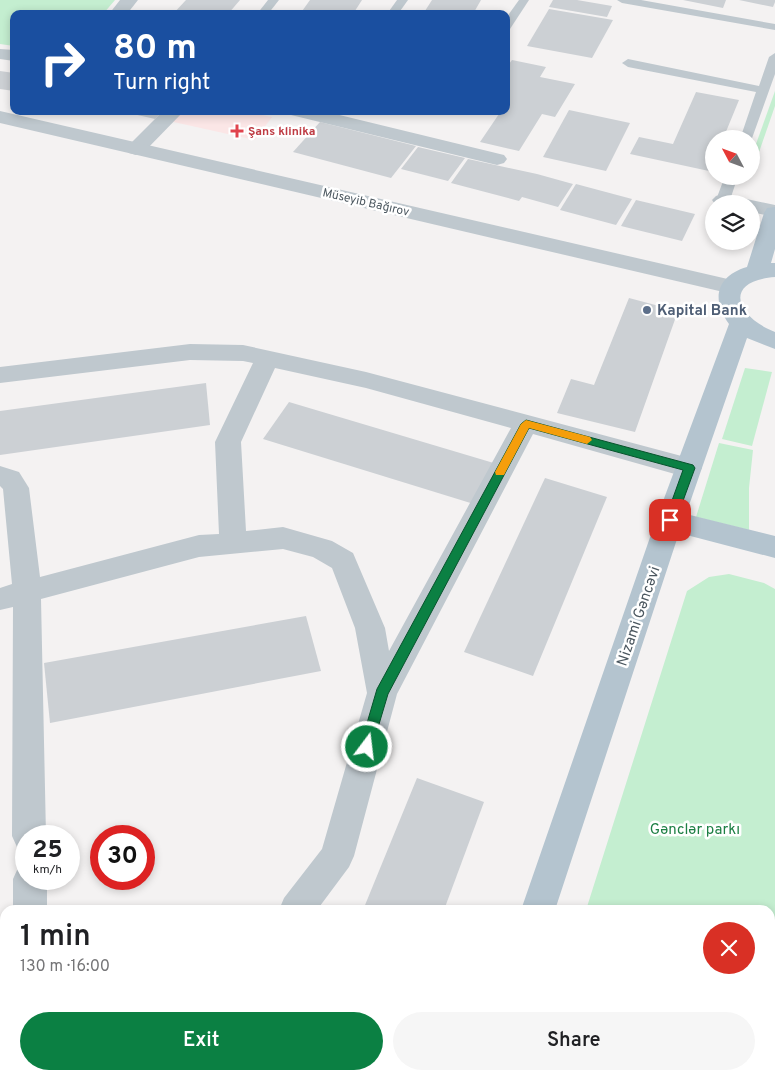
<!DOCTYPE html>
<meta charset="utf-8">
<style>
:root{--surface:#fff;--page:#f6f6f6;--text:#202124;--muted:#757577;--accent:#0b8043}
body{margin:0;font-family:Overpass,sans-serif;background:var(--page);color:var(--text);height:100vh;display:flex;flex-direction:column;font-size:19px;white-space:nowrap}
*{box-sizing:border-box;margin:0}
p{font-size:16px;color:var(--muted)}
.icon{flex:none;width:28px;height:28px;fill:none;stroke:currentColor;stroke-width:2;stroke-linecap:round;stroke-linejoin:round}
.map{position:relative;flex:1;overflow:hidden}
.sheet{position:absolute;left:0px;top:905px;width:775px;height:175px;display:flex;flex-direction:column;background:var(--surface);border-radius:15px 15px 0 0;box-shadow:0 2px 8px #0003}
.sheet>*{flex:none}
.banner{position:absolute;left:10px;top:10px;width:500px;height:105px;border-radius:10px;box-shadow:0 2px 8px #0003;background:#1a4fa0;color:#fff;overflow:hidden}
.needle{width:32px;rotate:311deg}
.fabs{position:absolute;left:705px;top:130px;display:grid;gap:10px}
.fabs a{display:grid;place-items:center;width:55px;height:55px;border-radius:50%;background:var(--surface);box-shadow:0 2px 8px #0003;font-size:25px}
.speed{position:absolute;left:15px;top:825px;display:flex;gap:10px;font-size:25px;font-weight:700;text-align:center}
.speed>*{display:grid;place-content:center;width:65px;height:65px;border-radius:50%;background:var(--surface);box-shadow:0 2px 8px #0003;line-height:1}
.speed small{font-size:12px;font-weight:400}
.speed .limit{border:8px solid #d22;background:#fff;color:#111}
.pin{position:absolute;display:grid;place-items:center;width:42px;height:42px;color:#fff;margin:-21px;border-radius:10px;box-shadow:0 2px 8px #0006}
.me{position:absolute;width:55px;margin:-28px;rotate:15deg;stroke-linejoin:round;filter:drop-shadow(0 0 4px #0008)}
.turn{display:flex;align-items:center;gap:18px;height:105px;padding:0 20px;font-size:22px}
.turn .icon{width:65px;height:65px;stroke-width:2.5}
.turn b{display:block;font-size:35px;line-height:42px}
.round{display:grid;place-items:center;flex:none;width:52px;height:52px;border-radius:26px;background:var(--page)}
.headline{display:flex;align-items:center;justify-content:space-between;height:85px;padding:0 20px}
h1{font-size:30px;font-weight:600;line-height:38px}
.action{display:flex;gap:10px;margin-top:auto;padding:10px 20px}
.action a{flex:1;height:58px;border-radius:30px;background:var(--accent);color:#fff;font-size:20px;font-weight:600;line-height:58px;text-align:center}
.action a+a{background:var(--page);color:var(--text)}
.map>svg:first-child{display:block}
</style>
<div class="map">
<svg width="775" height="1080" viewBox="0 0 775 1080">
<rect width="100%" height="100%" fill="#f4f2f2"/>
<!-- medical -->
<polygon fill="#fbe6e6" points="177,111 244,111 272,117 255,140 169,121"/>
<!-- green -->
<g fill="#c4eed0">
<polygon points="0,0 115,0 103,14 14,14 14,46 0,44"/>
<polygon points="775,91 775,106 751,175 751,158"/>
<polygon points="745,368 772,372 752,446 722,439"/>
<polygon points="719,443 753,450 749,488 749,530 696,517"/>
<polygon points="729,574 764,583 775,589 775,1080 532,1080 533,1075 770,1075 770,910 586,910 687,591 709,577"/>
</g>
<!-- building -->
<g fill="#ccd0d4">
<polygon points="186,0 240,0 228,14 173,14"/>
<polygon points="310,0 362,0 353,14 300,14"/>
<polygon points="432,0 481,0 473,14 423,14"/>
<polygon points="553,0 577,0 612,6 607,17 549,7"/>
<polygon points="683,0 726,0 723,8"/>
<polygon points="739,0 775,0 775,2 773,7"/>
<polygon points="549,9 613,20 592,58 527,46"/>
<polygon points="512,60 546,67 540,77 575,84 555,117 542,114 519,151 480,142 501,111 506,111 506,68"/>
<polygon points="0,71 14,73 14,91 0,89"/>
<polygon points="696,92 739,100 723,139 714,139 714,161 709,171 630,154 639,137 673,144"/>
<polygon points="569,110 630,123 606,171 543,157"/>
<polygon points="120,111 163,111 155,119"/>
<polygon points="320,122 416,146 391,178 293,152"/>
<polygon points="418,147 465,158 448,181 401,169"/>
<polygon points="468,159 537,174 573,184 558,207 522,197 519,201 451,183"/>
<polygon points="576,184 632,199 616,225 560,210"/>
<polygon points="636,200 695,214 682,241 621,226"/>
<polygon points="629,298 678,311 635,432 557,413 571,379 594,385"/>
<polygon points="206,383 210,425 0,455 0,411"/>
<polygon points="289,402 497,464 477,505 263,439"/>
<polygon points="545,478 607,497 533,676 464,652"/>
<polygon points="306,616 321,671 50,723 44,663"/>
<polygon points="417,778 484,802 444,910 363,910"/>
</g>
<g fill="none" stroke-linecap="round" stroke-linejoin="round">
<!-- service -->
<g fill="#bfc8ce" fill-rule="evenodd">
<polygon points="268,0 279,0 268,14 257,14"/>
<polygon points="397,0 408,0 398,14 387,14"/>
<polygon points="519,0 529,0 510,29 506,30 506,18"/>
<polygon points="617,0 641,0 775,24 775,30 622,3"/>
<polygon points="775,53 775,74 751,141 751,139 740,139 756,92 628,67 622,63 628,59 759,86 769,57"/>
<polygon points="725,176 738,176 730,200 728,203 722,204 716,200"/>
</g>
<!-- minor -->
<g fill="#bfc8ce" fill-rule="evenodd">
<polygon points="120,0 138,0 127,14 109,14"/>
<polygon points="0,49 14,50 14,61 0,59"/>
<polygon points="163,111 184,111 143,153 136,155 129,153 126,149 129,145"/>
<polygon points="288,111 323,111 504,155 507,159 504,163 497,165 291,115"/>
<polygon points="723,194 775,205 775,217 751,212 751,204 715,204 712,200 716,196"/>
<path d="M190 344 243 345 366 372 689 458 698 461 702 468 698 475 689 478 533 434 397 694 354 856 349 867 317 910H279L284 898 322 849 367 693 355 628 332 568 313 557 283 549 199 557 41 599 46 836H26V850L17 847 12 836 13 607 0 610V588L12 584 3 489 0 486V466L19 472 29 488 40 577 199 535 219 534 215 442 253 363 243 361 190 360 0 383V367ZM275 368 366 388 511 428 389 651 385 628 353 553 332 541 283 527 246 531 241 442Z"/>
<polygon points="26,864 26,879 47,879 47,910 13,910 13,879 18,868"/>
<polygon points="5,935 5,969 0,970 0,936"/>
<rect x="13" y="1075" width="38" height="5"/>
<polygon points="72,1075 117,1075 115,1080 70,1080"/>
</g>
<!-- tertiary -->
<polygon fill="#bfc8ce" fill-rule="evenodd" points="0,111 732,280 740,282 743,287 740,292 732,294 0,123"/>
<!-- primary -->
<g fill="#b4c4cf" fill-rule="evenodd">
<path d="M775 207V249L771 263H775V277C722 281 736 317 775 332V349L747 338 686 514 775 536V558L679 533 555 910H521L656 520 729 324C711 300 716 276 747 267L764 213 767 208Z"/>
<polygon points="462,1075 500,1075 499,1080 461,1080"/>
</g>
</g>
<!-- route -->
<polygon fill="#0b8043" stroke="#07532c" points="526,420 693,465 695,468 676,520 670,525 665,520 683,470 529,428 388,694 371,751 367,753 362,751 360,747 377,689 521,424"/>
<!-- slow -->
<polygon fill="#f59e0b" points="526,420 590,437 592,440 587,444 529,428 504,475 496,475 495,472 521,424"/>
<!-- markers -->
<path fill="#e0444e" stroke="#fff" stroke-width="2" d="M234.5 123.5h5v5h5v5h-5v5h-5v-5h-5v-5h5z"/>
<circle fill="#5c6f8a" stroke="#fff" stroke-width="2" cx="647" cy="310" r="5"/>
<g text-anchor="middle" stroke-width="5" stroke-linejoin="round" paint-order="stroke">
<!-- far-health labels -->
<g font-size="12" font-weight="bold" fill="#be3a42" stroke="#fff" text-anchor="start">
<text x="248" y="135">Şans klinika</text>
</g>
<!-- far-street labels -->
<g font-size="12" fill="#4b575f" stroke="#fff">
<text transform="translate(366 202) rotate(13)" y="4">Müseyib Bağırov</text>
</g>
<!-- service labels -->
<g font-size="15" font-weight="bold" fill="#4e5e75" stroke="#fff" text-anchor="start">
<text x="657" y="315">Kapital Bank</text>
</g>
<!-- street labels -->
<g font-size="15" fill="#4b575f" stroke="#fff">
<text transform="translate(638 616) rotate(-71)" y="5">Nizami Gəncəvi</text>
</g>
<!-- park labels -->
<g font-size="15" fill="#1d7f44" stroke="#fff">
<text x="695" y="834">Gənclər parkı</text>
</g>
</g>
</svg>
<div class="fabs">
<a><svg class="needle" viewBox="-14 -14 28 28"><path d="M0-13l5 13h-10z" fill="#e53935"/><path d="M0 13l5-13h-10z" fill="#757577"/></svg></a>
<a><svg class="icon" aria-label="layers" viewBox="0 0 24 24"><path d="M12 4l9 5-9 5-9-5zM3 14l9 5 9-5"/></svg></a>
</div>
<div class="speed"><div>25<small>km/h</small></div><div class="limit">30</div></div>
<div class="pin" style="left:670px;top:520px;background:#d93025"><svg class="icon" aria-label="arrive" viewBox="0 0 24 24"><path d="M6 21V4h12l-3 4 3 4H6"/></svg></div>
<svg class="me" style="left:367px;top:747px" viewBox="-20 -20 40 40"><circle r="17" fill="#0b8043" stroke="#fff" stroke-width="3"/><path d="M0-11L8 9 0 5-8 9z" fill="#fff"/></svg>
<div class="banner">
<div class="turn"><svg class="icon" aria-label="right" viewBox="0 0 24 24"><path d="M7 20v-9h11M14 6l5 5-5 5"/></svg><div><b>80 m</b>Turn right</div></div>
</div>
<section class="sheet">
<div class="headline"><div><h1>1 min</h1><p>130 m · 16:00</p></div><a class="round" style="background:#d93025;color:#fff"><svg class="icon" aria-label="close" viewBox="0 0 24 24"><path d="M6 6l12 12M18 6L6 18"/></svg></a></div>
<div class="action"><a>Exit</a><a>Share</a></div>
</section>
</div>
